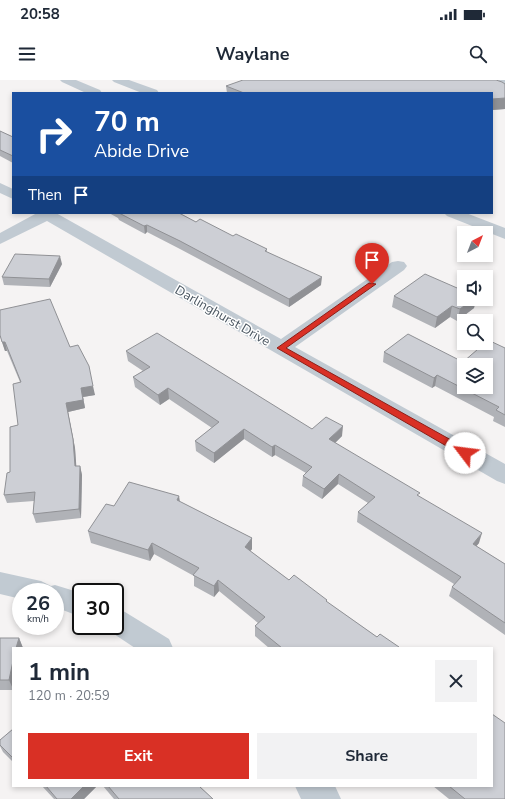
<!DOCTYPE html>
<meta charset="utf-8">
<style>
:root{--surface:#fff;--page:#f2f2f3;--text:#1f2937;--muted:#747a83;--accent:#d93025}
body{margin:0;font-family:"Nunito Sans",sans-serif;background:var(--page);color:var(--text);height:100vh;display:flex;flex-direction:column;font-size:15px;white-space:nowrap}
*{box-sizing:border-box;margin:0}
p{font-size:13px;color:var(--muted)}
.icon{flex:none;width:22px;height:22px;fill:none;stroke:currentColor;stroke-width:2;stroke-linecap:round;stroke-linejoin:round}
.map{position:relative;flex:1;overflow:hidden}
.drawer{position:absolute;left:12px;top:567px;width:481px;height:140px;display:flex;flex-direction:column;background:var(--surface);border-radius:0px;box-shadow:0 2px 6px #0003}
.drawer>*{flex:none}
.top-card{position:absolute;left:12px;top:12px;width:481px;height:122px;border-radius:0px;box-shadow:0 2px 6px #0003;background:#1a4fa0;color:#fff;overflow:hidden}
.needle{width:26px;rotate:42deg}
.tools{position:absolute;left:457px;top:146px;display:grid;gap:8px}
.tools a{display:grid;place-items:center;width:36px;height:36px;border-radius:0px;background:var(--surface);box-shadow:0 2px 6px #0003;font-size:20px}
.speed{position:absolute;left:12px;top:503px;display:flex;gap:8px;font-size:20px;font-weight:700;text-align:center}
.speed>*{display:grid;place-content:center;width:52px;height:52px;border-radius:50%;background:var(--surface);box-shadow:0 2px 6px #0003;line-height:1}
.speed small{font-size:10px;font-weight:400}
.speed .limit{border:2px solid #111;border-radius:6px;background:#fff;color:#111}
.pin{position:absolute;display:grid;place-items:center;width:34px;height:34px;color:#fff;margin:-41px -17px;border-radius:50% 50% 50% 0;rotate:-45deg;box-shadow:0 0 4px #0007}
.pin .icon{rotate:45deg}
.me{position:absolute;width:44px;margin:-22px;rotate:300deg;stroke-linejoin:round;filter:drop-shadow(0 0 3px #0008)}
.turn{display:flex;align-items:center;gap:14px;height:84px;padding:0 16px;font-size:18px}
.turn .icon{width:52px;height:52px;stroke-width:2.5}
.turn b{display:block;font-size:28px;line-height:34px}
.then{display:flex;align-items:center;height:38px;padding:0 16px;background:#0003;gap:8px;font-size:15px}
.round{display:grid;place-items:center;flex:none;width:42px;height:42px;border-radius:0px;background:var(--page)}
.overview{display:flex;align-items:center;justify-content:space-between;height:68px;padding:0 16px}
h1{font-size:24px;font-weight:700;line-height:30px}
.button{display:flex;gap:8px;margin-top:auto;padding:8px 16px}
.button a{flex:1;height:46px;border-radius:0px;background:var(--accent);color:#fff;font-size:16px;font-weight:700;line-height:46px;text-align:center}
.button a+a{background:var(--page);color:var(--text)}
.status{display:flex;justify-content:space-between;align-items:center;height:28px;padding:0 20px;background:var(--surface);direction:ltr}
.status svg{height:11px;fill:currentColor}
header{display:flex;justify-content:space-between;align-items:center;height:52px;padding:0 16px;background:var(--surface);font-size:18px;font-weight:700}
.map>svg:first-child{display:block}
</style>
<div class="status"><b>20:58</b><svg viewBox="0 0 49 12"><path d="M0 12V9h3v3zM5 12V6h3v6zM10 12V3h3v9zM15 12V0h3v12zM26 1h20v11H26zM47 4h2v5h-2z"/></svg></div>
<header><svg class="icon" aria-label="menu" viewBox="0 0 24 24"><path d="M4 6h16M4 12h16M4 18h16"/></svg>Waylane<svg class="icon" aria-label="search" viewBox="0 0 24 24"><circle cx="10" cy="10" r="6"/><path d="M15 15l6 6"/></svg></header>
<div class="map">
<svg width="505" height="719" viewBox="0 0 505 719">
<rect width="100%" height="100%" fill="#f5f3f3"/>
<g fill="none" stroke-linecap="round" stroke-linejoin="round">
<!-- minor -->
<g fill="#c1cad2" fill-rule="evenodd">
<polygon points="60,0 76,0 100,10 102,13 86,13 62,2"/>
<polygon points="112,0 129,0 157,10 159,13 142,13 114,2"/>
<polygon points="498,0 505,0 505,7 501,5"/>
<polygon points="0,103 13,109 13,119 0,113"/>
<polygon points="37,133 56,133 281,259 392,182 398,181 404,182 407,186 404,190 295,267 505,384 505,404 497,401 47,141 0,164 0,153"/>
<polygon points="444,133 466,133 505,148 505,159 447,136"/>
<polygon points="0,492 41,501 51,506 55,505 81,513 81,537 55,527 55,512 21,512 21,519 0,514"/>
<polygon points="115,528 125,532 169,559 173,568 135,568 105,548 104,546 115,546"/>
<polygon points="295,706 335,706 341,719 301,719"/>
</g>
</g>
<!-- wall -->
<g fill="#b0b2b7">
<polygon points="505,4 505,29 492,30 492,13 227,13 226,6"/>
<polygon points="0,51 13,57 13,83 0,76"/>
<polygon points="109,133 179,133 196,142 233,156 267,169 267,172 321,205 289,227 180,169 147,152 145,154 119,140 118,138"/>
<polygon points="62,184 50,207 4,205 2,197"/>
<polygon points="394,216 464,219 476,219 474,228 457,241 450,237 435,248 392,227"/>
<polygon points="0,256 70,267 95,315 83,317 85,328 68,332 75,368 76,386 80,386 82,395 81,438 36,443 33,434 34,421 7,423 4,415 10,392 18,345 20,302 7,271 5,271"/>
<polygon points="505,268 505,347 493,341 494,337 435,306 432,308 383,282 384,272 463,282"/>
<polygon points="126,271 312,349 342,356 335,363 419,416 479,463 476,466 505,484 505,555 449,516 452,507 454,504 357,442 358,432 368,423 338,404 322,419 302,406 303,396 306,393 275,375 272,377 244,359 214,383 196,371 195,361 212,348 169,319 160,325 135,307 133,297 143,291 128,281"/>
<polygon points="179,416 180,422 252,458 252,469 250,471 289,500 327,520 327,522 377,557 398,568 269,568 255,556 255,546 258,543 219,511 214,517 194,506 194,496 154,474 150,481 91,463 88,451 114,426"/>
<polygon points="0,558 19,558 23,568 13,568 13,610 0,610"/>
<polygon points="13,649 13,682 3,672 0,666 0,660"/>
<polygon points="42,706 97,706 84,719 54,719"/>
<polygon points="103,706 199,706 213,719 114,719"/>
<polygon points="433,706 492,706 505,719 449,719"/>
</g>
<!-- shaded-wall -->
<g fill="#909195">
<polygon points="505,18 505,29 492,30 492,19"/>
<polygon points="147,145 147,152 145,154 144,146"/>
<polygon points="60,176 62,184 50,207 49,199"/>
<polygon points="322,197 321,205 289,227 289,219"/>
<polygon points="473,219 476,219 474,228 457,241 460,229"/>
<polygon points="452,226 450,237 435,248 437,237"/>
<polygon points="2,262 5,262 7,271 5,271"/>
<polygon points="437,295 435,306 432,308 434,298"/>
<polygon points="93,306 95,315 83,317 85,328 68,332 75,368 77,395 75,386 66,323 81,308"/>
<polygon points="168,308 169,319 160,325 158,315"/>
<polygon points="343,346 342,356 328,370 329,359"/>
<polygon points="244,349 244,359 214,383 214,373"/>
<polygon points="275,365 275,375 272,377 272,367"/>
<polygon points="80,386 82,395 81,438 79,429"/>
<polygon points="339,394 338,404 322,419 324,409"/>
<polygon points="179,416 180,427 177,420"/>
<polygon points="482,453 479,463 470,474 473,464"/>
<polygon points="252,458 252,469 245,478 245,467"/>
<polygon points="152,463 154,474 150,481 148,470"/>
<polygon points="218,500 219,511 214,517 214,506"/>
<polygon points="19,558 23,568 16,568"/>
<polygon points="13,581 13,609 9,600"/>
<polygon points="84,706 97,706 84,719 71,719"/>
</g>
<!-- building -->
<g fill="#cdcfd5" stroke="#909195" fill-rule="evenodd">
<polygon points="243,0 496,0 502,2 505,4 505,18 492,19 492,13 244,13 226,6"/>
<polygon points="0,51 13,57 13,76 0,70"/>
<polygon points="119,133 179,133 196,142 200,139 233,156 236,154 267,169 265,171 322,197 289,219 180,161 147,145 144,146"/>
<polygon points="15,174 60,176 49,199 2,197"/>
<polygon points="425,194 464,211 464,219 473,219 460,229 452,226 437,237 394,216"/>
<polygon points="50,219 70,267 78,265 89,286 93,306 81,308 83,320 66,323 73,359 75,386 80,386 79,429 33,434 35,412 4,415 7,393 10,392 10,347 18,345 13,304 21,302 5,262 2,262 0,255 0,230"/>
<polygon points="157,253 312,349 326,337 343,346 329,359 420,413 417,415 482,453 473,464 505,484 505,543 452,507 461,497 358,432 375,417 339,394 324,409 303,396 312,387 275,365 272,367 244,349 214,373 195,361 219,342 168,308 158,315 133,297 150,287 126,271"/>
<path d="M408 254 463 282 485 263H486L488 260 505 268V335L496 330 499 327 437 295 434 298 384 272ZM464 285H486V307H464Z"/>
<polygon points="129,402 179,416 177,420 252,458 245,467 289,500 294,495 327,520 326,521 377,557 380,554 399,567 398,568 282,568 255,546 265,537 218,500 214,506 193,495 199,488 152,463 148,470 88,451 106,424 114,426"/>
<polygon points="0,558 19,558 16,568 13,568 13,581 9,600 0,600"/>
<polygon points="492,634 505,643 505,719 465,719 449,706 492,706"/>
<polygon points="13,649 13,678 0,665 0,660"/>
<polygon points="46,706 84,706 71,719 57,719"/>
<polygon points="108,706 199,706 213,719 119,719"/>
</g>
<!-- route -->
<polygon fill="#d93025" stroke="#8d1f18" points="369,203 376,204 286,268 469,370 469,375 462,375 277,268"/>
<g text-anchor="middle" stroke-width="3" stroke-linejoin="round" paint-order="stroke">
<!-- street labels -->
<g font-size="13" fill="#4a5661" stroke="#fff">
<text transform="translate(223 235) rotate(30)" y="5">Darlinghurst Drive</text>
</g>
</g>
</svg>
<div class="tools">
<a><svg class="needle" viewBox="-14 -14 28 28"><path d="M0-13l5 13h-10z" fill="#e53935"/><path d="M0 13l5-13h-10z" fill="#747a83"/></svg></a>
<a><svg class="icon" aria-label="sound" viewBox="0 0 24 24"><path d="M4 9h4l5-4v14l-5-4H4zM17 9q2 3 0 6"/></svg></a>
<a><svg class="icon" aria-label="search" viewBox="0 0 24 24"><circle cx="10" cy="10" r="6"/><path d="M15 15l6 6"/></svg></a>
<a><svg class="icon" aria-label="layers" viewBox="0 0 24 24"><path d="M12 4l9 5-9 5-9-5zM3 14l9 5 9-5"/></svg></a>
</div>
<div class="speed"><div>26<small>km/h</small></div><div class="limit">30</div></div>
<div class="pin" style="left:372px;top:204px;background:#d93025"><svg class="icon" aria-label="arrive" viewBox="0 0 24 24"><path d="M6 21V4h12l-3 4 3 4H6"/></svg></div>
<svg class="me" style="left:465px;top:373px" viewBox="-20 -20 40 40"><circle r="19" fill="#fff"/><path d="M0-13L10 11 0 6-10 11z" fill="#d93025"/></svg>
<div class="top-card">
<div class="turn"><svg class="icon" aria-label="right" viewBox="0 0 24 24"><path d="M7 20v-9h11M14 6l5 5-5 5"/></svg><div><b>70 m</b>Abide Drive</div></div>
<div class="then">Then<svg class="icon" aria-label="arrive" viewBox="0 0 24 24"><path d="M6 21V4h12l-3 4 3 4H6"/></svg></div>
</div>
<section class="drawer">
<div class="overview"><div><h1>1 min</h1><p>120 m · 20:59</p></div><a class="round"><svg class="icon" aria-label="close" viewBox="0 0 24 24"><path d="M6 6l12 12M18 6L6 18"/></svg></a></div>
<div class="button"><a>Exit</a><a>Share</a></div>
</section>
</div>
